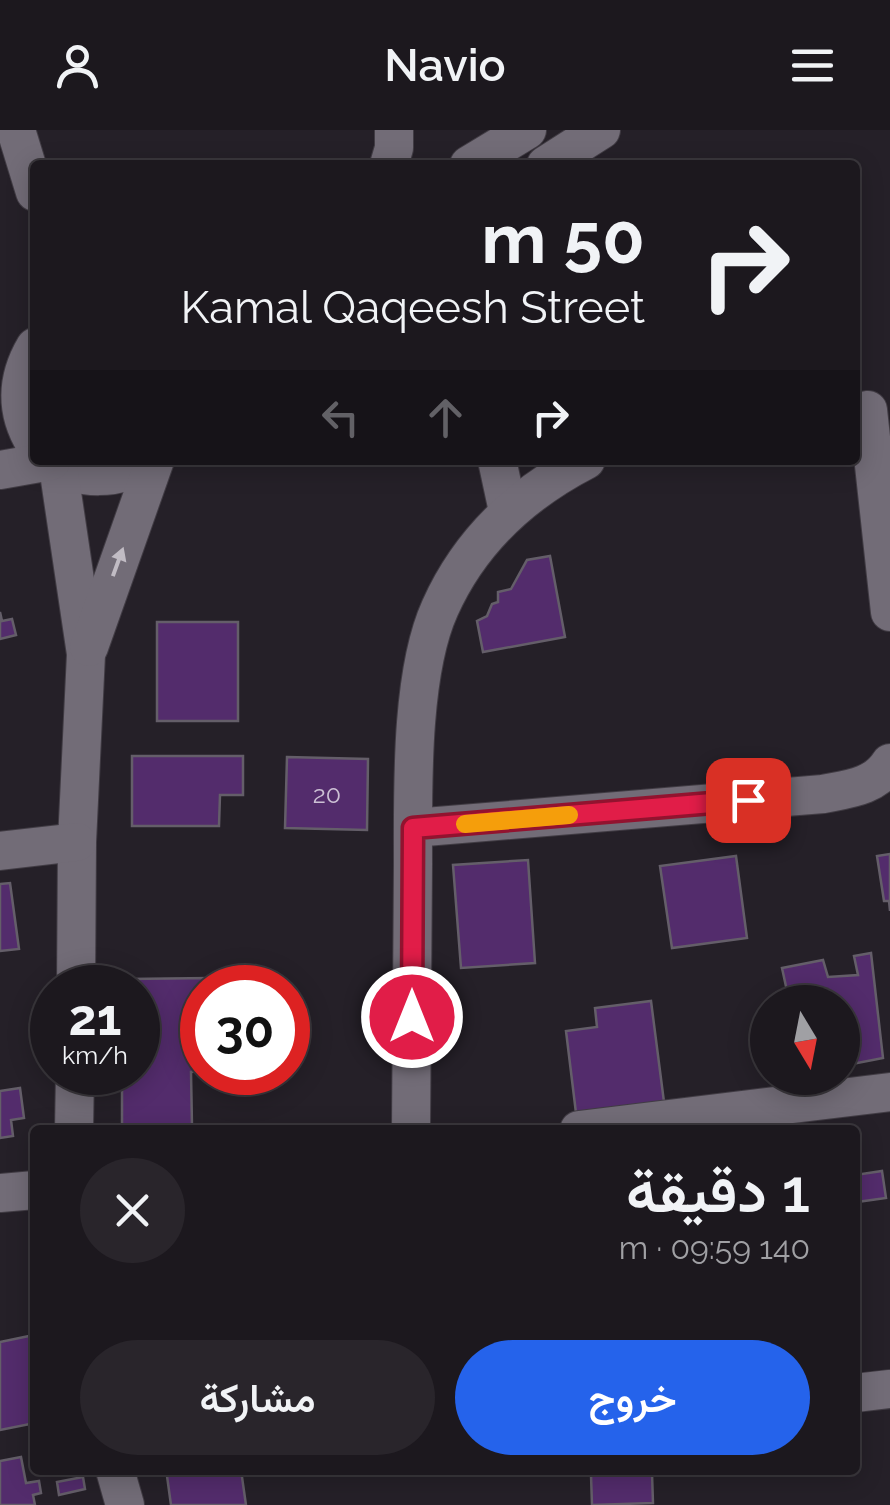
<!DOCTYPE html>
<html lang="ar">
<meta charset="utf-8">
<style>
:root{--surface:#1c181e;--page:#29252b;--text:#f1f3f6;--muted:#a0a0a4;--line:#3a373c;--accent:#2563eb}
body{margin:0;font-family:Raleway,Vazirmatn,sans-serif;background:var(--page);color:var(--text);direction:rtl;height:100vh;display:flex;flex-direction:column;font-size:38px;white-space:nowrap}
*{box-sizing:border-box;margin:0}
p{font-size:32px;color:var(--muted)}
.icon{flex:none;width:55px;height:55px;fill:none;stroke:currentColor;stroke-width:2;stroke-linecap:round;stroke-linejoin:round}
.map{position:relative;flex:1;overflow:hidden;direction:ltr}
.sheet{position:absolute;left:30px;top:995px;width:830px;height:350px;display:flex;flex-direction:column;background:var(--surface);border-radius:10px;box-shadow:0 5px 25px #0003,0 0 0 2px var(--line);direction:rtl}
.sheet>*{flex:none}
.hud{position:absolute;left:30px;top:30px;width:830px;height:305px;border-radius:10px;box-shadow:0 5px 25px #0003,0 0 0 2px var(--line);direction:rtl;background:#1c181e;color:var(--text);overflow:hidden}
.needle{width:65px;rotate:170deg}
.tools{position:absolute;left:750px;top:855px;display:grid;gap:20px}
.tools a{display:grid;place-items:center;width:110px;height:110px;border-radius:50%;background:var(--surface);box-shadow:0 5px 25px #0003,0 0 0 2px var(--line);font-size:50px}
.speed{position:absolute;left:30px;top:835px;display:flex;gap:20px;font-size:50px;font-weight:700;text-align:center}
.speed>*{display:grid;place-content:center;width:130px;height:130px;border-radius:50%;background:var(--surface);box-shadow:0 5px 25px #0003,0 0 0 2px var(--line);line-height:1}
.speed small{font-size:25px;font-weight:400}
.speed .limit{border:15px solid #d22;background:#fff;color:#111}
.pin{position:absolute;display:grid;place-items:center;width:85px;height:85px;color:#fff;margin:-42px;border-radius:20px;box-shadow:0 5px 15px #0006}
.me{position:absolute;width:110px;margin:-55px;rotate:0deg;stroke-linejoin:round;filter:drop-shadow(0 0 8px #0008)}
.turn{display:flex;align-items:center;gap:35px;height:210px;padding:0 50px;font-size:45px}
.turn .icon{width:130px;height:130px;stroke-width:2.5}
.turn b{display:block;font-size:70px;line-height:85px}
.lanes{display:flex;align-items:center;height:95px;padding:0 50px;background:#0003;justify-content:center;gap:50px;direction:ltr}
.lanes .off{opacity:.35}
.round{display:grid;place-items:center;flex:none;width:105px;height:105px;border-radius:52px;background:var(--page)}
.summary{display:flex;align-items:center;justify-content:space-between;height:170px;padding:0 50px}
h1{font-size:60px;font-weight:600;line-height:75px}
.button{display:flex;gap:20px;margin-top:auto;padding:20px 50px}
.button a{flex:1;height:115px;border-radius:60px;background:var(--accent);color:#fff;font-size:40px;font-weight:600;line-height:115px;text-align:center}
.button a+a{background:var(--page);color:var(--text)}
header{display:flex;justify-content:space-between;align-items:center;height:130px;padding:0 50px;background:var(--surface);font-size:45px;font-weight:600}
.map>svg:first-child{display:block}
</style>
<header><svg class="icon" aria-label="menu" viewBox="0 0 24 24"><path d="M4 6h16M4 12h16M4 18h16"/></svg>Navio<svg class="icon" aria-label="person" viewBox="0 0 24 24"><circle cx="12" cy="8" r="4"/><path d="M4 21q1-7 8-7t8 7"/></svg></header>
<div class="map">
<svg width="890" height="1375" viewBox="0 0 890 1375">
<rect width="100%" height="100%" fill="#252028"/>
<!-- building -->
<g fill="#532c6c" stroke="#645e69" stroke-width="2.5">
<polygon points="550,426 565,507 483,522 477,491 487,486 492,474 498,472 498,462 511,459 527,430"/>
<polygon points="0,482 2,491 12,489 16,505 0,509"/>
<rect x="157" y="492" width="81" height="99"/>
<polygon points="132,626 243,626 243,665 220,665 219,696 132,696"/>
<polygon points="287,627 368,629 367,700 285,698"/>
<polygon points="890,724 890,781 889,771 884,771 877,726"/>
<polygon points="736,726 747,808 672,818 660,736"/>
<polygon points="528,730 535,833 461,838 453,735"/>
<polygon points="10,753 19,819 0,821 0,754"/>
<polygon points="871,823 883,928 842,936 842,872 778,872 776,863 787,861 782,838 823,830 828,847 858,845 854,826"/>
<polygon points="210,848 210,858 202,858 202,941 191,942 192,996 122,997 122,942 138,942 138,858 128,858 128,849"/>
<polygon points="651,871 664,972 576,983 566,901 597,897 595,878"/>
<polygon points="20,958 24,988 11,990 13,1006 0,1008 0,961"/>
<polygon points="882,1041 886,1068 857,1072 855,1045"/>
<polygon points="29,1206 35,1234 35,1293 0,1300 0,1212"/>
<polygon points="21,1327 26,1353 39,1351 41,1363 33,1365 35,1375 0,1375 0,1331"/>
<polygon points="215,1340 241,1340 246,1375 171,1375 167,1346"/>
<polygon points="652,1343 653,1373 592,1375 591,1345"/>
<polygon points="83,1347 85,1359 59,1365 57,1352"/>
</g>
<g fill="none" stroke-linecap="round" stroke-linejoin="round">
<defs>
<g id="minor">
<polyline points="16,0 35,62"/>
<polyline points="389,35 394,18 394,0"/>
<polyline points="469,35 527,0"/>
<polyline points="546,35 601,0"/>
<path d="M35 217C16 249 15 282 35 314"/>
<polyline points="868,280 890,482"/>
<path d="M50 330C79 352 119 351 148 330"/>
<polyline points="497,330 508,381"/>
<polyline points="58,336 86,524 77,712 76,858"/>
<polyline points="0,340 51,331"/>
<polyline points="89,517 155,330"/>
<path d="M413 698 823 664C848 659 875 657 890 633"/>
<polyline points="0,721 77,712"/>
<polyline points="74,1000 75,942"/>
<path d="M411 1000C412 911 412 823 413 734 413 661 410 544 440 478 470 411 522 363 586 330"/>
<polyline points="579,1000 890,962"/>
<polyline points="0,1063 35,1060"/>
<polyline points="855,1263 890,1259"/>
<polyline points="115,1340 125,1375"/>
</g>
</defs>
<!-- minor casing -->
<use href="#minor" stroke="#413c44" stroke-width="40"/>
<!-- minor -->
<use href="#minor" stroke="#726c77" stroke-width="38"/>
</g>
<!-- one-way arrows -->
<defs><path id="oneway-solid" d="M-6-.8H1V-3.2L6.5 0L1 3.2V.8H-6Z" transform="scale(2.5)"/></defs>
<use fill="#c1bcc4" href="#oneway-solid" transform="translate(118 432) rotate(-70)"/>
<g fill="none" stroke-linecap="round" stroke-linejoin="round">
<defs>
<polyline id="route" points="412,887 413,698 748,670"/>
</defs>
<!-- route casing -->
<use href="#route" stroke="#92132f" stroke-width="25"/>
<!-- route -->
<use href="#route" stroke="#e11d48" stroke-width="18"/>
<!-- slow -->
<polyline stroke="#f59e0b" stroke-width="18" points="465,694 569,685"/>
</g>
<g text-anchor="middle" stroke-width="10" stroke-linejoin="round" paint-order="stroke">
<!-- number labels -->
<g font-size="25" fill="#ccc0d4">
<text x="327" y="673">20</text>
</g>
</g>
</svg>
<div class="tools">
<a><svg class="needle" viewBox="-14 -14 28 28"><path d="M0-13l5 13h-10z" fill="#e53935"/><path d="M0 13l5-13h-10z" fill="#a0a0a4"/></svg></a>
</div>
<div class="speed"><div>21<small>km/h</small></div><div class="limit">30</div></div>
<div class="pin" style="left:748px;top:670px;background:#d93025"><svg class="icon" aria-label="arrive" viewBox="0 0 24 24"><path d="M6 21V4h12l-3 4 3 4H6"/></svg></div>
<svg class="me" style="left:412px;top:887px" viewBox="-20 -20 40 40"><circle r="17" fill="#e11d48" stroke="#fff" stroke-width="3"/><path d="M0-11L8 9 0 5-8 9z" fill="#fff"/></svg>
<div class="hud">
<div class="turn"><svg class="icon" aria-label="right" viewBox="0 0 24 24"><path d="M7 20v-9h11M14 6l5 5-5 5"/></svg><div><b>50 m</b>Kamal Qaqeesh Street</div></div>
<div class="lanes"><svg class="icon off" aria-label="left" viewBox="0 0 24 24"><path d="M17 20v-9H6M10 6l-5 5 5 5"/></svg><svg class="icon off" aria-label="ahead" viewBox="0 0 24 24"><path d="M12 20V5M6 11l6-6 6 6"/></svg><svg class="icon" aria-label="right" viewBox="0 0 24 24"><path d="M7 20v-9h11M14 6l5 5-5 5"/></svg></div>
</div>
<section class="sheet">
<div class="summary"><div><h1>1 دقيقة</h1><p>140 m · 09:59</p></div><a class="round"><svg class="icon" aria-label="close" viewBox="0 0 24 24"><path d="M6 6l12 12M18 6L6 18"/></svg></a></div>
<div class="button"><a>خروج</a><a>مشاركة</a></div>
</section>
</div>
